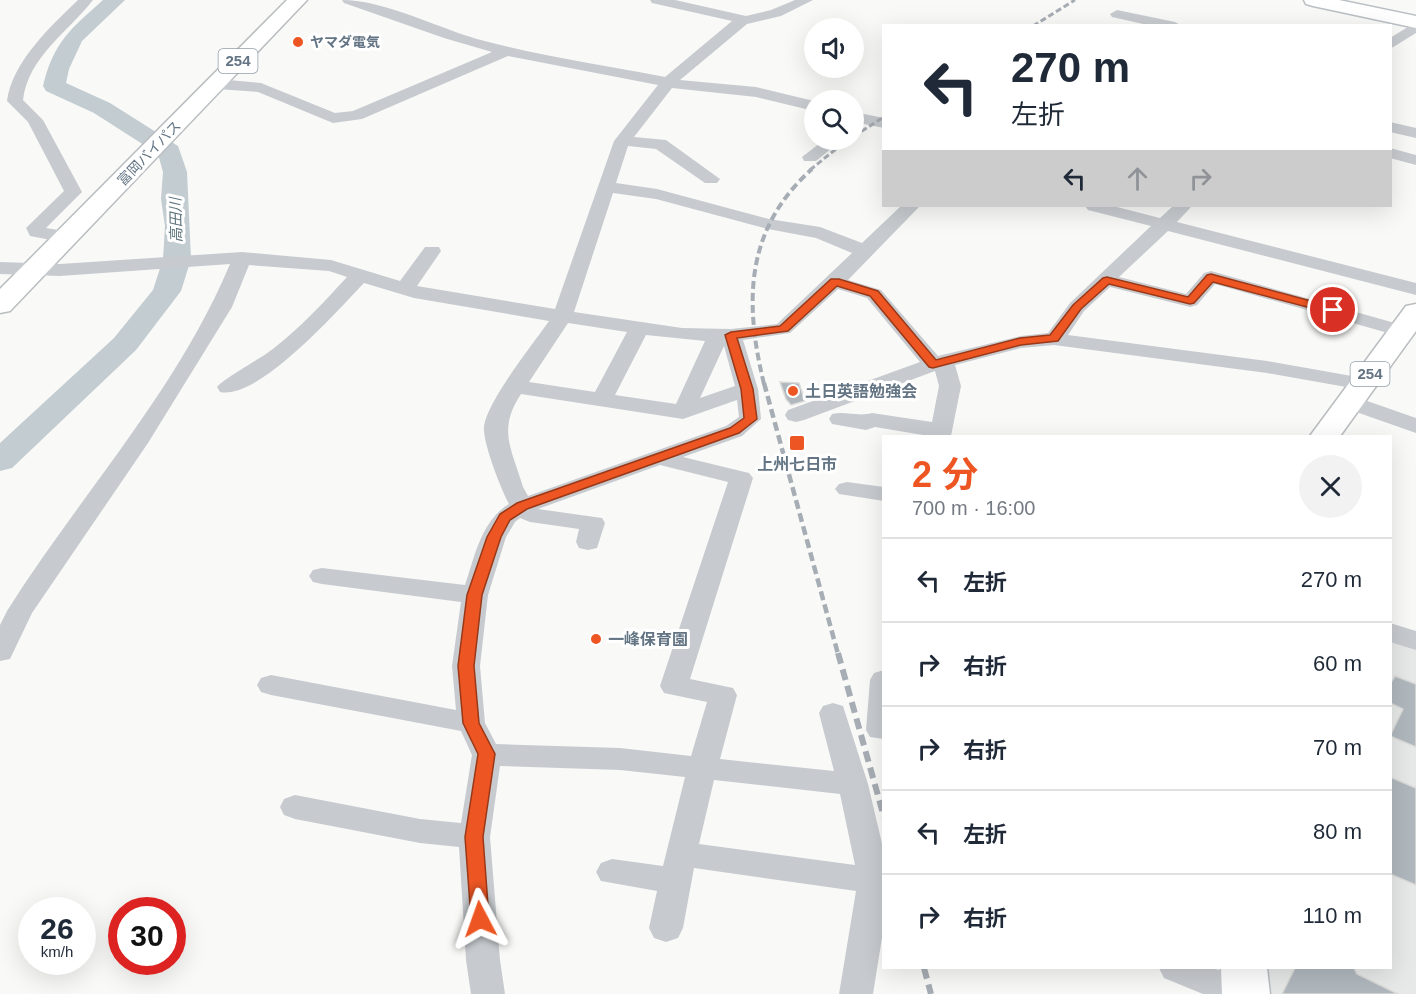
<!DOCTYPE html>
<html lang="ja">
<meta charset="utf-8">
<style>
:root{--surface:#fff;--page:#f2f2f3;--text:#1f2937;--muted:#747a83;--line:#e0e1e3;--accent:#ed5623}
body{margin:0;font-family:Helvetica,"Noto Sans JP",sans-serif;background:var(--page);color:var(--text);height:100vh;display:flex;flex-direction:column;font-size:22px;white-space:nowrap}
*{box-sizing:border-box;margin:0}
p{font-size:20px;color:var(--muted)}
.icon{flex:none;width:33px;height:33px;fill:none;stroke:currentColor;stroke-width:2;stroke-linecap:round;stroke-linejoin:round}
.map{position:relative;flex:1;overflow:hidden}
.drawer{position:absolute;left:882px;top:435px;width:510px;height:534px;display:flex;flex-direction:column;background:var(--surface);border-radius:0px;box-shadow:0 6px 24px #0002}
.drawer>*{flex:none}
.banner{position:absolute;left:882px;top:24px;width:510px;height:183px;border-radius:0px;box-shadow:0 6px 24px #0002;background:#fff;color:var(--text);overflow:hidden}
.controls{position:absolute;left:804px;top:18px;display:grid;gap:12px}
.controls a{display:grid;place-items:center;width:60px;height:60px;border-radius:50%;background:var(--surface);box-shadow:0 6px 24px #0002;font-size:30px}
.speed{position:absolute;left:18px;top:897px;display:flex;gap:12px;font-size:30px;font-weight:700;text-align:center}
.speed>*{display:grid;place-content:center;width:78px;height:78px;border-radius:50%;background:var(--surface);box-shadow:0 6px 24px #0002;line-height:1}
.speed small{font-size:15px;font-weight:400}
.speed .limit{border:9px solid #d22;background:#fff;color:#111}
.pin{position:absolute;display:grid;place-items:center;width:51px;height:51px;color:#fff;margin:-26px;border:3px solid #fff;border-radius:50%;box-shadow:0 2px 6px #0007}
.me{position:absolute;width:66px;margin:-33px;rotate:356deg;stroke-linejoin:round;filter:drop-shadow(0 0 4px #0008)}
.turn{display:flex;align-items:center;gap:21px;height:126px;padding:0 30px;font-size:27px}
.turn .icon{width:78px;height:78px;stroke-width:2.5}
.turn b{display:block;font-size:42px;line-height:51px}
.lanes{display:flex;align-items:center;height:57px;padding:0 30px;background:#0003;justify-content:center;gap:30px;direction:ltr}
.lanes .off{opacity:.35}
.round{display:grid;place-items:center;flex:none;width:63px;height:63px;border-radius:32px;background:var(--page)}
.headline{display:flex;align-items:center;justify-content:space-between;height:102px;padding:0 30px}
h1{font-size:36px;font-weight:700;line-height:45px;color:var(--accent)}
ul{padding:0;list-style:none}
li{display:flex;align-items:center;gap:18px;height:84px;padding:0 30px;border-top:2px solid var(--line)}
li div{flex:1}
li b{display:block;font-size:22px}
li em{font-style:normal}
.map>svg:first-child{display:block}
</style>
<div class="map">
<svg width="1416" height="994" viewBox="0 0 1416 994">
<rect width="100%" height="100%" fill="#f9f9f7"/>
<!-- built -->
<polygon fill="#e7e8e8" points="1391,639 1416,648 1416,994 1255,994 1254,968 1390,968"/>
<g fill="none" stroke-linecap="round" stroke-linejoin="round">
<!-- river -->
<path fill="#c2ccd1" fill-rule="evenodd" d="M103 0H125L82 41 69 69 66 83 110 103 178 146 187 172 191 259 181 291 136 350 12 468 0 471V443L114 338 153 290 163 259 165 226 161 199 163 172 158 154 94 113 46 91 43 86C54 41 71 29 103 0Z"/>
</g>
<!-- building -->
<g fill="#b0b8be" stroke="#dbdbd9" stroke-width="1.5">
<polygon points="780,382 799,383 805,401 791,405 786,399"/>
<polygon points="1395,676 1416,684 1416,747 1390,736 1403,709 1390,703 1390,684"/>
<polygon points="1390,777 1416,788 1416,885 1390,874"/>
<polygon points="1295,968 1354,968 1357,974 1398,994 1282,994"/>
</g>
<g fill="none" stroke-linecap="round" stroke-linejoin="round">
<defs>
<polygon id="secondary" points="1304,0 1339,0 1416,16 1416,28 1313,6 1306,4"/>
<g id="trunk">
<polygon points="287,0 307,0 10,311 0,313 0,289"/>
<polygon points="1416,304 1416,331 1340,436 1310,436 1406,306"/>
<polygon points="1221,968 1267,968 1270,994 1222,994"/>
</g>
</defs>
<!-- secondary casing -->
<use href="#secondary" stroke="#bbc0c5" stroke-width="3"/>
<!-- trunk casing -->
<use href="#trunk" stroke="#b9bdc0" stroke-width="3"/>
<!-- minor -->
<g fill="#c7cbcf" fill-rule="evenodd">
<path d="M78 0H93C69 31 28 57 23 100L43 120 82 192 46 228 58 230 60 234 58 238 51 240 30 236 26 228 64 191 28 122 7 101C12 62 51 26 78 0Z"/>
<path d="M342 0C384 0 436 27 477 39 539 56 603 65 665 77L732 21 652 3 650 0H675L746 16 771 10 795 0H813L781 16 747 24 680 80 756 87 814 101V111L756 97 672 88 634 137 666 140 720 179 717 183H705L656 149 628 146 616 183 657 189 769 219 820 227 862 243 901 206H920L848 280 881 290 938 356 1021 336 1048 333 1070 303 1151 226 1088 210 1085 206H1113L1160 218 1173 206H1192L1177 222 1416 283V295L1168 231 1119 277 1186 294 1204 273 1211 271 1409 327 1412 331 1409 335 1402 337 1215 284 1197 305 1190 307 1110 287 1084 311 1068 335 1267 361 1363 378 1371 379 1374 384 1371 389 1363 390 1267 373 1054 345 1021 348 955 365 961 386 951 436H929L875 427 866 430 832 424 829 419 832 414C846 411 858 417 872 413L932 422 939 386 935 371 804 420 796 422 788 420 785 415 788 410 920 362 867 298 838 289 790 333 743 340 758 389 761 419 742 436 683 457 749 473 753 478 690 679 733 688 737 695 720 759 834 771 819 713 823 706 833 703 843 706 868 784 884 852V925L873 994H839L856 891 694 868 683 928 678 938 666 942 654 938 649 928 657 891 601 881 596 872 601 863 612 859 663 866 685 777 620 770 500 766 490 837 500 960 505 994H471L466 960 459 847 420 843 295 819 284 815 280 807 284 799 295 795 420 819 461 823 472 755 461 731 271 695 261 692 257 685 261 678 271 675 456 710 452 666 461 602 322 584 313 582 309 576 313 570 322 568 465 585C475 556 481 521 509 504 501 489 482 441 484 426 488 400 533 344 549 321L414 298 364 283C339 309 258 401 220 392L217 387C223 379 262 358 274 348 301 327 324 302 347 277L329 271 249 265 232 307 148 443 32 613 10 659 0 661V625L7 611C80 495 177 391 230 264L60 276 0 274V262L60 264 242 252 331 260 400 281 425 247H439L441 251 417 286 555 309 614 141 658 85 508 56 362 119 333 123 258 92 217 89 209 84 217 79 261 83 335 113 353 111 492 52 444 38 344 3ZM613 193 656 199 768 229 816 238 852 253 777 324 731 329 682 328 574 312ZM568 323 627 332 595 392 529 382ZM646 335 705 341 676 404 615 395ZM724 346 735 386 700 398ZM521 394 683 419 737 400 739 417 726 426 528 496 523 487C512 449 497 430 521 394ZM660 465 728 482 660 686 664 693 707 702 691 756 620 748 496 744 485 723 480 666 488 595 506 537 515 522 520 518 530 522 579 529 576 542 579 548 588 550 597 548 605 523 602 518 538 509ZM714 780 840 794 855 865 699 844Z"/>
<polygon points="1117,10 1175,22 1182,26 1152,26 1112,17 1110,14"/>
<polygon points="1416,22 1416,33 1390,49 1390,38"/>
<polygon points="854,112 884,118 884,128 854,122"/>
<polygon points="1390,122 1416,128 1416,138 1390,132"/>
<polygon points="824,140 842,140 816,161 804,161 802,157"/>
<polygon points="1390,148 1416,155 1416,165 1390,158"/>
<polygon points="1350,395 1416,418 1416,433 1342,407 1339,402 1342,397"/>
<polygon points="847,482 884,487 884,501 839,494 835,489 839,484"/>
<polygon points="1390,623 1416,631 1416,650 1390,642"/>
<polygon points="884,670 884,739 870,737 866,730 870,680 874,673"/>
<path d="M1159 968C1189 965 1234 962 1249 994H1203L1164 978Z"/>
</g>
<!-- secondary -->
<use href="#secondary" fill="#fff" fill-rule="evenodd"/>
<!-- trunk -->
<use href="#trunk" fill="#fff" fill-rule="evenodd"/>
<!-- rail-far3 -->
<g stroke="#a7adb4" stroke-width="3" stroke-dasharray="6 3" stroke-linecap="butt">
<polyline points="1033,26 1075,0"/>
<polyline points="854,136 884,117"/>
<polyline points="810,170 847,140"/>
</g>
<!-- rail-far2 -->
<path stroke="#a7adb4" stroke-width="4" stroke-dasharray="8 4" stroke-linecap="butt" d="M764 384C744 302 745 229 812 169"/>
<!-- rail-far1 -->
<polyline stroke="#a7adb4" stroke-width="4.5" stroke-dasharray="9 4.5" stroke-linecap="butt" points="764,383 838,654"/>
<!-- rail -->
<g stroke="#a7adb4" stroke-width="6" stroke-dasharray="11 6" stroke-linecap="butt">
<polyline points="838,653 884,817"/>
<polyline points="924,968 931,994"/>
</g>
</g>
<!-- route -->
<polygon fill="#ed5623" stroke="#9a3817" stroke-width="1.5" points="1211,274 1337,308 1338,310 1333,314 1213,282 1194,303 1190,304 1109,284 1081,309 1058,341 1021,345 933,368 929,367 870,296 837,286 788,331 737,338 753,389 757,419 739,433 527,509 510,520 501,537 482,595 474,666 479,723 495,754 483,837 489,919 487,924 480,927 473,924 471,919 465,837 478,754 463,723 458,666 467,595 487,537 500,514 517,503 730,428 744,418 741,389 725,335 731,332 780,326 831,279 839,279 878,291 936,360 1020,338 1050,335 1073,305 1103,278 1107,277 1188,297 1207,275"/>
<!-- markers -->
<g fill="#ed5623" stroke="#fff" stroke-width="2">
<circle cx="298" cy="42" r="6"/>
<circle cx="793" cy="391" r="6"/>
<rect x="789" y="435" width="16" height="16" rx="3"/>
<circle cx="596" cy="639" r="6"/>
</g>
<g text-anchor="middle" stroke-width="6" stroke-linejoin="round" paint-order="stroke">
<!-- far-poi labels -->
<g font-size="14" font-weight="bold" fill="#637484" stroke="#fff" text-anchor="start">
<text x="310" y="47">ヤマダ電気</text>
</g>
<!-- far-street labels -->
<g font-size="14" fill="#637484" stroke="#fff">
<text transform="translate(149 153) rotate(-46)" y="5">富岡バイパス</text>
</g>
<!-- shield labels -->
<g fill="#fff" stroke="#929ea9" stroke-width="1.5">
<rect x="218.5" y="49" width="39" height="24" rx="4.5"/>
<rect x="1350.5" y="362" width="39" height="24" rx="4.5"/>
</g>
<g font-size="15" font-weight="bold" fill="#637484">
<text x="238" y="66">254</text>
<text x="1370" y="379">254</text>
</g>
<!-- far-water labels -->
<g font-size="15" font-style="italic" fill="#5e747d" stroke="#fff">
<text transform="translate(176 220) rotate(-91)" y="5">高田川</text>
</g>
<!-- poi labels -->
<g font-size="16" font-weight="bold" fill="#637484" stroke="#fff" text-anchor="start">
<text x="805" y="397">土日英語勉強会</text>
<text x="797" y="470" text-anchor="middle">上州七日市</text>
<text x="608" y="645">一峰保育園</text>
</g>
</g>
</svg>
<div class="controls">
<a><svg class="icon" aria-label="sound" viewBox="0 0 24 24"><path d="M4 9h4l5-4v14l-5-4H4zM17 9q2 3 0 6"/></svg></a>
<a><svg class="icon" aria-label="search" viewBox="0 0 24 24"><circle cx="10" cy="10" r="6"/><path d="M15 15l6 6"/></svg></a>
</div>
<div class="speed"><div>26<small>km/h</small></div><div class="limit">30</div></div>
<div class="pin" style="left:1333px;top:310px;background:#d93025"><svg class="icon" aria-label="arrive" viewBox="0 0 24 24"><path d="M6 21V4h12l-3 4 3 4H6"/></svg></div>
<svg class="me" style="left:480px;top:919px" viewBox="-20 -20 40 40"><path d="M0-17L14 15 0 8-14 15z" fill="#ed5623" stroke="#fff" stroke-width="4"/></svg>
<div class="banner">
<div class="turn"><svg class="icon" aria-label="left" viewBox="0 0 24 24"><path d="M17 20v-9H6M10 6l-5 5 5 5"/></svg><div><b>270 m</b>左折</div></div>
<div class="lanes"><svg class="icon" aria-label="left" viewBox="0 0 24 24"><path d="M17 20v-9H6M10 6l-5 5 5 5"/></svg><svg class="icon off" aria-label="ahead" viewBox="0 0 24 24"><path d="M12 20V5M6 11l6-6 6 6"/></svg><svg class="icon off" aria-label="right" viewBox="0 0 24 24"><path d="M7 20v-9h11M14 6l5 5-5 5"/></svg></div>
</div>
<section class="drawer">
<div class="headline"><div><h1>2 分</h1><p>700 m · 16:00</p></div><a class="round"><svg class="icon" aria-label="close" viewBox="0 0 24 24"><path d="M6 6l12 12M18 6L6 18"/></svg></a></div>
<ul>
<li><svg class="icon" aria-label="left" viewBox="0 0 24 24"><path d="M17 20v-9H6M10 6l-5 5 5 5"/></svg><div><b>左折</b></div><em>270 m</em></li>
<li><svg class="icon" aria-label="right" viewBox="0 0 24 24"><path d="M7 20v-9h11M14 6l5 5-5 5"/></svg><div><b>右折</b></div><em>60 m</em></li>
<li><svg class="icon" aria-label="right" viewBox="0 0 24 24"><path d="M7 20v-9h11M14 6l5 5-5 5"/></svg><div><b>右折</b></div><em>70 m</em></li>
<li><svg class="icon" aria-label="left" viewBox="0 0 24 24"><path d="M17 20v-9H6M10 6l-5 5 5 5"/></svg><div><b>左折</b></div><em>80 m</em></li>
<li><svg class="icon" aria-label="right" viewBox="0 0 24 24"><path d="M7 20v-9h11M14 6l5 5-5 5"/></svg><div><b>右折</b></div><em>110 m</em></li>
</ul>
</section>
</div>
